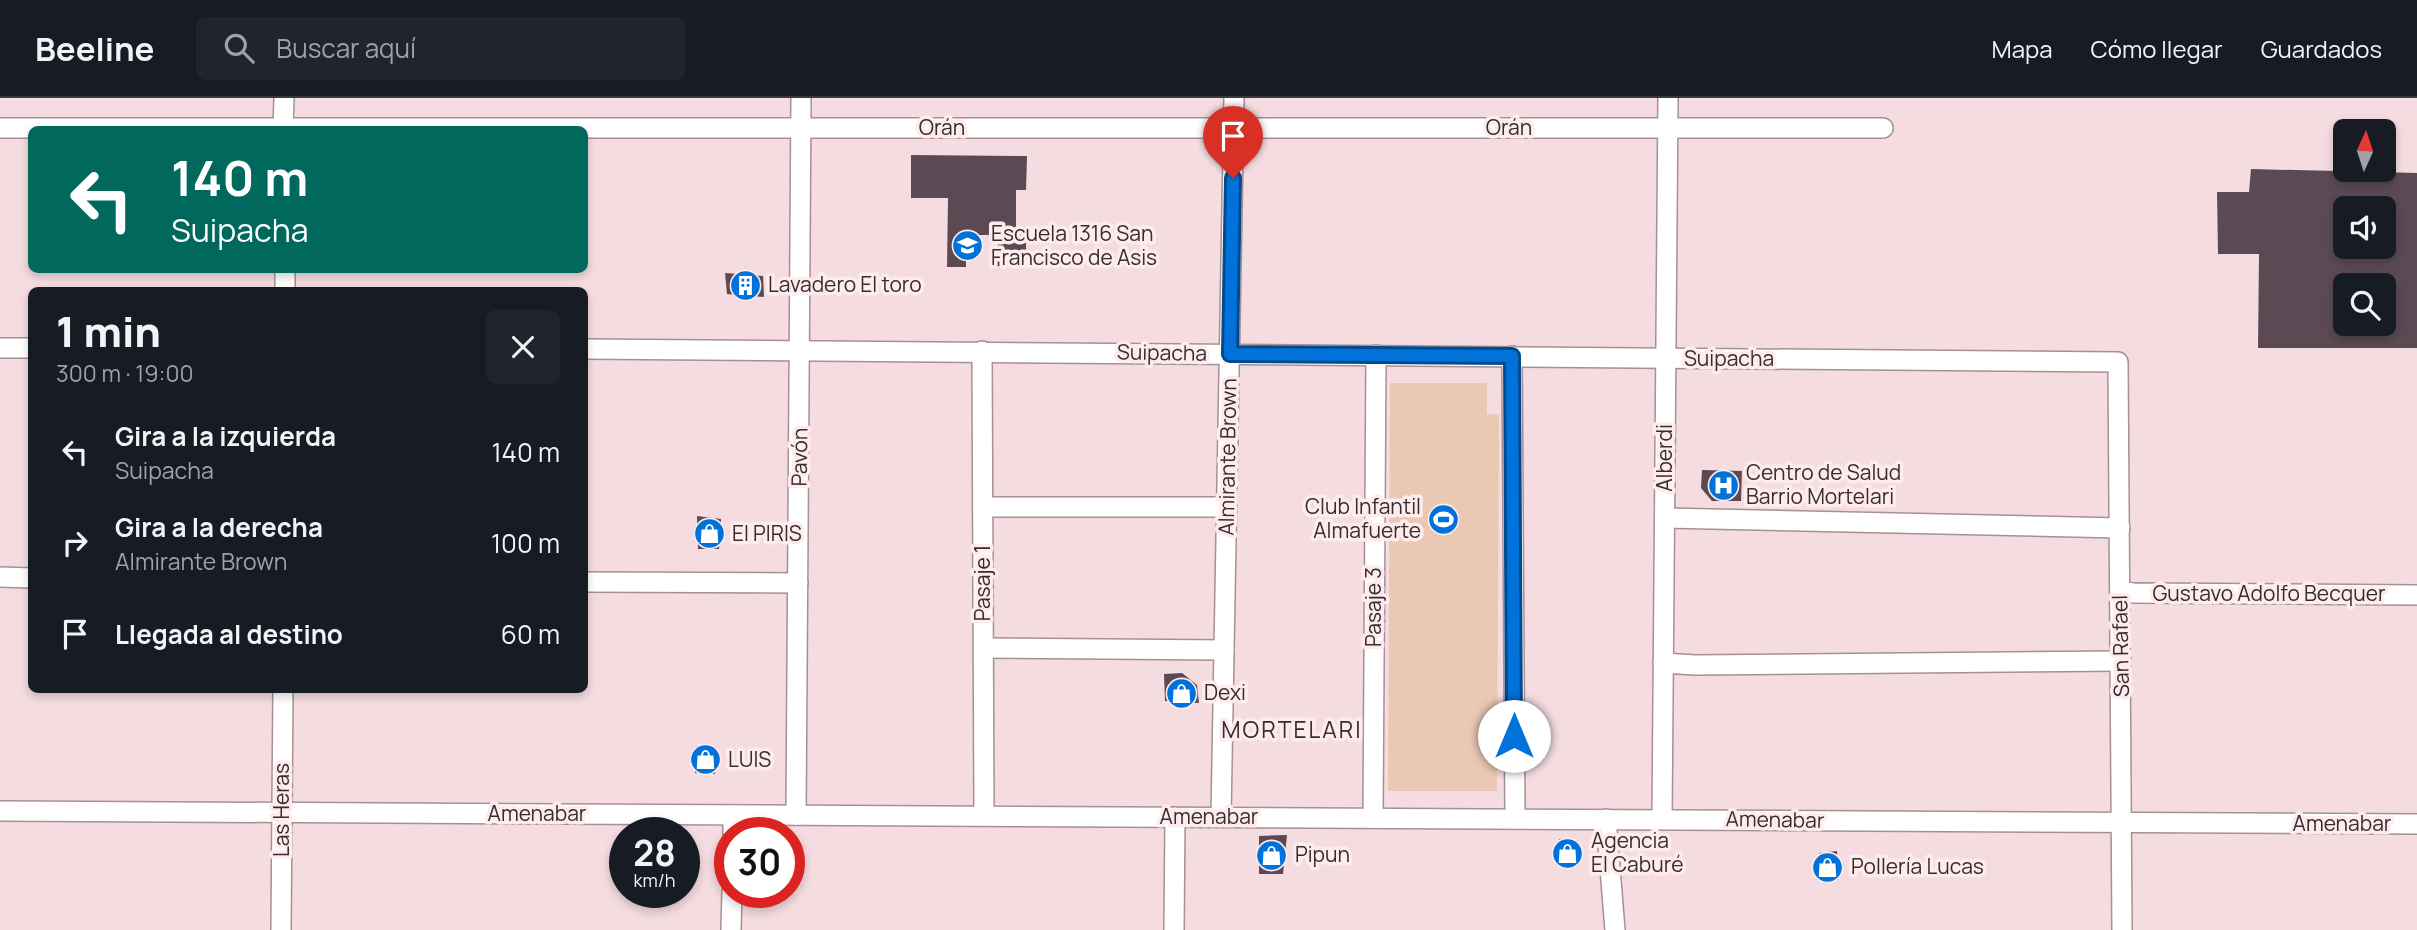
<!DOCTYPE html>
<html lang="es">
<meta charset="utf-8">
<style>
:root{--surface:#171b24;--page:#20242c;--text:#f1f3f6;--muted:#9ea1a6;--line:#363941}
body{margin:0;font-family:Manrope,sans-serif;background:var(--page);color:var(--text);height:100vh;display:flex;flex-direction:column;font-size:26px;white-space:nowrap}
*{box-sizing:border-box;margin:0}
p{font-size:23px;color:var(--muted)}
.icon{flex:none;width:38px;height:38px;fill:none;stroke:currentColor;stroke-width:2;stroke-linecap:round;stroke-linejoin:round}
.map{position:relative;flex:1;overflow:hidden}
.panel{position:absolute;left:28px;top:189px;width:560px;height:406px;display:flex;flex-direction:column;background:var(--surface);border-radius:10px;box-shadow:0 4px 10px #0003}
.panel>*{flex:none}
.top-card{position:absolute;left:28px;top:28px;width:560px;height:147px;border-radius:10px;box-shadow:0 4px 10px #0003;background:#00695c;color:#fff;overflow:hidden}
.needle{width:46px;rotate:3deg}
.controls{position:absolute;left:2333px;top:21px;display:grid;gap:14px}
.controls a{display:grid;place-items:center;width:63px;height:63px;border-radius:10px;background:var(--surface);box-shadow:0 4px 10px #0003;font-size:35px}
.speed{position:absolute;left:609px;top:719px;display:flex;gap:14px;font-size:35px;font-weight:700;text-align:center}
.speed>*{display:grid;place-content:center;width:91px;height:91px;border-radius:50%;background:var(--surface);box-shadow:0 4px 10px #0003;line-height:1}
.speed small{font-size:18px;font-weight:400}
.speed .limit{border:10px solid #d22;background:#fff;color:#111}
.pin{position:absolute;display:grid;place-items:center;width:60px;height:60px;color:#fff;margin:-72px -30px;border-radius:50% 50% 50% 0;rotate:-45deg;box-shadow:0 0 7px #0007}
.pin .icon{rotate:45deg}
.me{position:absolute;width:77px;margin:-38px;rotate:0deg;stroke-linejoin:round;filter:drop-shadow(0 0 5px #0008)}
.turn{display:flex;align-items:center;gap:24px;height:147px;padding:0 28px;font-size:32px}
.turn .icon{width:91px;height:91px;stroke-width:2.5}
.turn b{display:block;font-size:49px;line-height:60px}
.round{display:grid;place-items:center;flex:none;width:74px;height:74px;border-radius:10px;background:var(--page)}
.headline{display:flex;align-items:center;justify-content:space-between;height:119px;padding:0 28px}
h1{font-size:42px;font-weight:800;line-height:52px}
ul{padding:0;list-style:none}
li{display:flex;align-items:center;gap:21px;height:91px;padding:0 28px}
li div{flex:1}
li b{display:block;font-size:26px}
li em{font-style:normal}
header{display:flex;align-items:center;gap:42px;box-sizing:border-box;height:98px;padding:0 35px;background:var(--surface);border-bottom:2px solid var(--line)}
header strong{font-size:33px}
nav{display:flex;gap:38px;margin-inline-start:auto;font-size:24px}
.search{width:490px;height:63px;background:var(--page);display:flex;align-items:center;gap:18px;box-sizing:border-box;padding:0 24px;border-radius:10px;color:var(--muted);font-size:26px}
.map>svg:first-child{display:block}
</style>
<header>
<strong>Beeline</strong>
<div class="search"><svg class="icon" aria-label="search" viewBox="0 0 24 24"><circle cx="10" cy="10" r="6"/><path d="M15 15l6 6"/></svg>Buscar aquí</div>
<nav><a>Mapa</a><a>Cómo llegar</a><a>Guardados</a></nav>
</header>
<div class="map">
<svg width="2417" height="832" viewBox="0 0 2417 832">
<rect width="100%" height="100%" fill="#f4dce0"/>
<!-- green -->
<polygon fill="#eac8b4" points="1390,285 1487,285 1487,316 1499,317 1497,693 1388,693"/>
<!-- building -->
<g fill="#5b4a53" fill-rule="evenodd">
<polygon points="911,57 1027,58 1026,92 1016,92 1016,128 1026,128 1026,169 997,168 998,137 966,137 966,169 947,169 948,100 911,100"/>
<path d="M2251 71 2417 75V250H2258L2259 156H2218L2217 94H2249ZM2345 110H2384V149H2345ZM2345 187H2384V226H2345Z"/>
<polygon points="725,175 763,178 764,199 727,196"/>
<polygon points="1702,372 1742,373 1741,403 1712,403 1701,390"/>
<polygon points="697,418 721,421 719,451 698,451"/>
<polygon points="1182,575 1197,587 1199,605 1165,603 1164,576"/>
<polygon points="696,648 716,649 715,676 695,675"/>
<polygon points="1287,737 1283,776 1259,776 1259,738"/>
<polygon points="1559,741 1578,743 1577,767 1559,766"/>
<polygon points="1837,753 1838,782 1820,783 1819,755"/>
</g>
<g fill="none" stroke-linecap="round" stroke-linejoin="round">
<defs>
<g id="minor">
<polyline points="0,30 1883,30"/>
<polyline points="283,32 284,0"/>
<polyline points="285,172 285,192"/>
<polyline points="0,250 32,250"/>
<polyline points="584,251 2118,264 2122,832"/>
<polyline points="982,253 984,717"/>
<polyline points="1512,258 1515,720"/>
<polyline points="983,409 1227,409"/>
<polyline points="1665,420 2120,430"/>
<polyline points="0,479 32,480"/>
<polyline points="584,484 798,485"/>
<polyline points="2120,493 2133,495 2417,497"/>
<polyline points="984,550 1224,552"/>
<polyline points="1663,565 1695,567 2121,563"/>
<polyline points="0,713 2417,726"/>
<polyline points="796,717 801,0"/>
<polyline points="1221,719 1234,0"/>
<polyline points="1373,720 1376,257"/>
<polyline points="1606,721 1615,832"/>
<polyline points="1662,721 1668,0"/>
<polyline points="733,735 733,717"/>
<polyline points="281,832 283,592"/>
<polyline points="731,832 732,794"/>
<polyline points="1174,832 1175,719"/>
</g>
</defs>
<!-- minor casing -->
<use href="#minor" stroke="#a69094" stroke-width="22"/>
<!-- minor -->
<use href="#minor" stroke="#fff" stroke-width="19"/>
</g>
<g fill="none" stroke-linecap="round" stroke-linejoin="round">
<defs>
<polyline id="route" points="1233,80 1230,256 1512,258 1514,638"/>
</defs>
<!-- route casing -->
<use href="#route" stroke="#004a8d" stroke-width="18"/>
<!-- route -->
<use href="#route" stroke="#0072d9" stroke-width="12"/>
</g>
<!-- icons -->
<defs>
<symbol id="school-disc" viewBox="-11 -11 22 22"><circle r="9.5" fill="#0072d9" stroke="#feebee"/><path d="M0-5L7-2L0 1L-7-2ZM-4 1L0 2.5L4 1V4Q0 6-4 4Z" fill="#fff"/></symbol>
<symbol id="building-disc" viewBox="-11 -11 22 22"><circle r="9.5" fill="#0072d9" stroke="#feebee"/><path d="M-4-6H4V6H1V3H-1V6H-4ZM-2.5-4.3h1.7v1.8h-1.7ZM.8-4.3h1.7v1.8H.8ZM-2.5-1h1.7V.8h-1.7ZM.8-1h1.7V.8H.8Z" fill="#fff"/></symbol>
<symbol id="hospital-disc" viewBox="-11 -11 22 22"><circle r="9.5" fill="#0072d9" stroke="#feebee"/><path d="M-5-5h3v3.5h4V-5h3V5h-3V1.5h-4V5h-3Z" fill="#fff"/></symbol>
<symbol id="stadium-disc" viewBox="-11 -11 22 22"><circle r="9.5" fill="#0072d9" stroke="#feebee"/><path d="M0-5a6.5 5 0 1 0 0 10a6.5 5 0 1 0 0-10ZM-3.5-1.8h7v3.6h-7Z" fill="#fff"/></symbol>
<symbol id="shop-disc" viewBox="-11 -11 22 22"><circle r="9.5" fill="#0072d9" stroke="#feebee"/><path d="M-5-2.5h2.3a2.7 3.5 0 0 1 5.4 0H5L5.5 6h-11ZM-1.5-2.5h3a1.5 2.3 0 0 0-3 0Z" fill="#fff"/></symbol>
</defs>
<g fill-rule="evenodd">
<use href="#school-disc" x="950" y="130" width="35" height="35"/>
<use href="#building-disc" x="728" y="170" width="35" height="35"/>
<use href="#hospital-disc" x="1706" y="370" width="35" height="35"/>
<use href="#stadium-disc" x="1426" y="404" width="35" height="35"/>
<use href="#shop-disc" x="692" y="418" width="35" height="35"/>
<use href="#shop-disc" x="1164" y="578" width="35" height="35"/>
<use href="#shop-disc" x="688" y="644" width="35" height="35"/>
<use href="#shop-disc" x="1550" y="738" width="35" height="35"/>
<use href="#shop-disc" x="1254" y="740" width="35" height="35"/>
<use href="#shop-disc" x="1810" y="752" width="35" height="35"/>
</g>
<g text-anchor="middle" stroke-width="7" stroke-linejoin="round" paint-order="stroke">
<!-- street labels -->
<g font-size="21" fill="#362d2e" stroke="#feebee">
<text x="942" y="37">Orán</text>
<text x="1509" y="37">Orán</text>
<text transform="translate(1162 255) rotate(1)" y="7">Suipacha</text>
<text x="1729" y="268">Suipacha</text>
<text transform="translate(800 359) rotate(-89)" y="7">Pavón</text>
<text transform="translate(1228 359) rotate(-89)" y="7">Almirante Brown</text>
<text transform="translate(1665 360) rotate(-90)" y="7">Alberdi</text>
<text transform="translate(983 485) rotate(-90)" y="7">Pasaje 1</text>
<text x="2269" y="503">Gustavo Adolfo Becquer</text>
<text transform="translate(1374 509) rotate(-90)" y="7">Pasaje 3</text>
<text transform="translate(2121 548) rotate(-91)" y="7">San Rafael</text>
<text transform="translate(282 712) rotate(-90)" y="7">Las Heras</text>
<text x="537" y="723">Amenabar</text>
<text x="1209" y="726">Amenabar</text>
<text transform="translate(1775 722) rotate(1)" y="7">Amenabar</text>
<text x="2342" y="733">Amenabar</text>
</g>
<!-- poi labels -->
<g font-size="21" fill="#362d2e" stroke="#feebee" text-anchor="start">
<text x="991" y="143">Escuela 1316 San<tspan x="991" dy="24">Francisco de Asis</tspan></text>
<text x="768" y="194">Lavadero El toro</text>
<text x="1746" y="382">Centro de Salud<tspan x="1746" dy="24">Barrio Mortelari</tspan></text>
<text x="1421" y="416" text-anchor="end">Club Infantil<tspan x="1421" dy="24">Almafuerte</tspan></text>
<text x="732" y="443">El PIRIS</text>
<text x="1204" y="602">Dexi</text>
<text x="728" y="669">LUIS</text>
<text x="1591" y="750">Agencia<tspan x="1591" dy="24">El Caburé</tspan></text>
<text x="1295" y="764">Pipun</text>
<text x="1851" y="776">Pollería Lucas</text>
</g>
<!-- neighbourhood labels -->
<g font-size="23" letter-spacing="2" fill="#362d2e" stroke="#feebee">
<text x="1292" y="640">MORTELARI</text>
</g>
</g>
</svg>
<div class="controls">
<a><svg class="needle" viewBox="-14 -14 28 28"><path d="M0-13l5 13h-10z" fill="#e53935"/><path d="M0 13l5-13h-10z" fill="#9ea1a6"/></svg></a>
<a><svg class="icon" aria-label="sound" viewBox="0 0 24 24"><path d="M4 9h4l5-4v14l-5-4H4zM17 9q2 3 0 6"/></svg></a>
<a><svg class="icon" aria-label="search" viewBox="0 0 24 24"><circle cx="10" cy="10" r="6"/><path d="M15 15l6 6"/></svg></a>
</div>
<div class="speed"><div>28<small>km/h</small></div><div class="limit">30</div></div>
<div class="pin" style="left:1233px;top:80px;background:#d93025"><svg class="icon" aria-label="arrive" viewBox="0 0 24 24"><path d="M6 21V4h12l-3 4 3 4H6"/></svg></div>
<svg class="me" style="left:1514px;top:638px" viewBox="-20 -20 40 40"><circle r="19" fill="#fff"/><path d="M0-13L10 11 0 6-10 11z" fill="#0072d9"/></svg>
<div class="top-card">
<div class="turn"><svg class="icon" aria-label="left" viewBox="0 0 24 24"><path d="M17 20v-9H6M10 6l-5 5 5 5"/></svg><div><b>140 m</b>Suipacha</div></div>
</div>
<section class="panel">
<div class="headline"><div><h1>1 min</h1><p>300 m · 19:00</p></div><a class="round"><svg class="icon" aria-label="close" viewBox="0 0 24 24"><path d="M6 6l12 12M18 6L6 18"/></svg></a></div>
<ul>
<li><svg class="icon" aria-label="left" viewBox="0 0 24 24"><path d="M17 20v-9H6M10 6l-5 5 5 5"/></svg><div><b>Gira a la izquierda</b><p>Suipacha</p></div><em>140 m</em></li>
<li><svg class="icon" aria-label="right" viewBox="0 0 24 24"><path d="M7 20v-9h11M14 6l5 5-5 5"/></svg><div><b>Gira a la derecha</b><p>Almirante Brown</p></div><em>100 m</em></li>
<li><svg class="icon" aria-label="arrive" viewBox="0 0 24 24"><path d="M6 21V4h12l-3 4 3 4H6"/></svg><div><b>Llegada al destino</b></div><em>60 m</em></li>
</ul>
</section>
</div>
